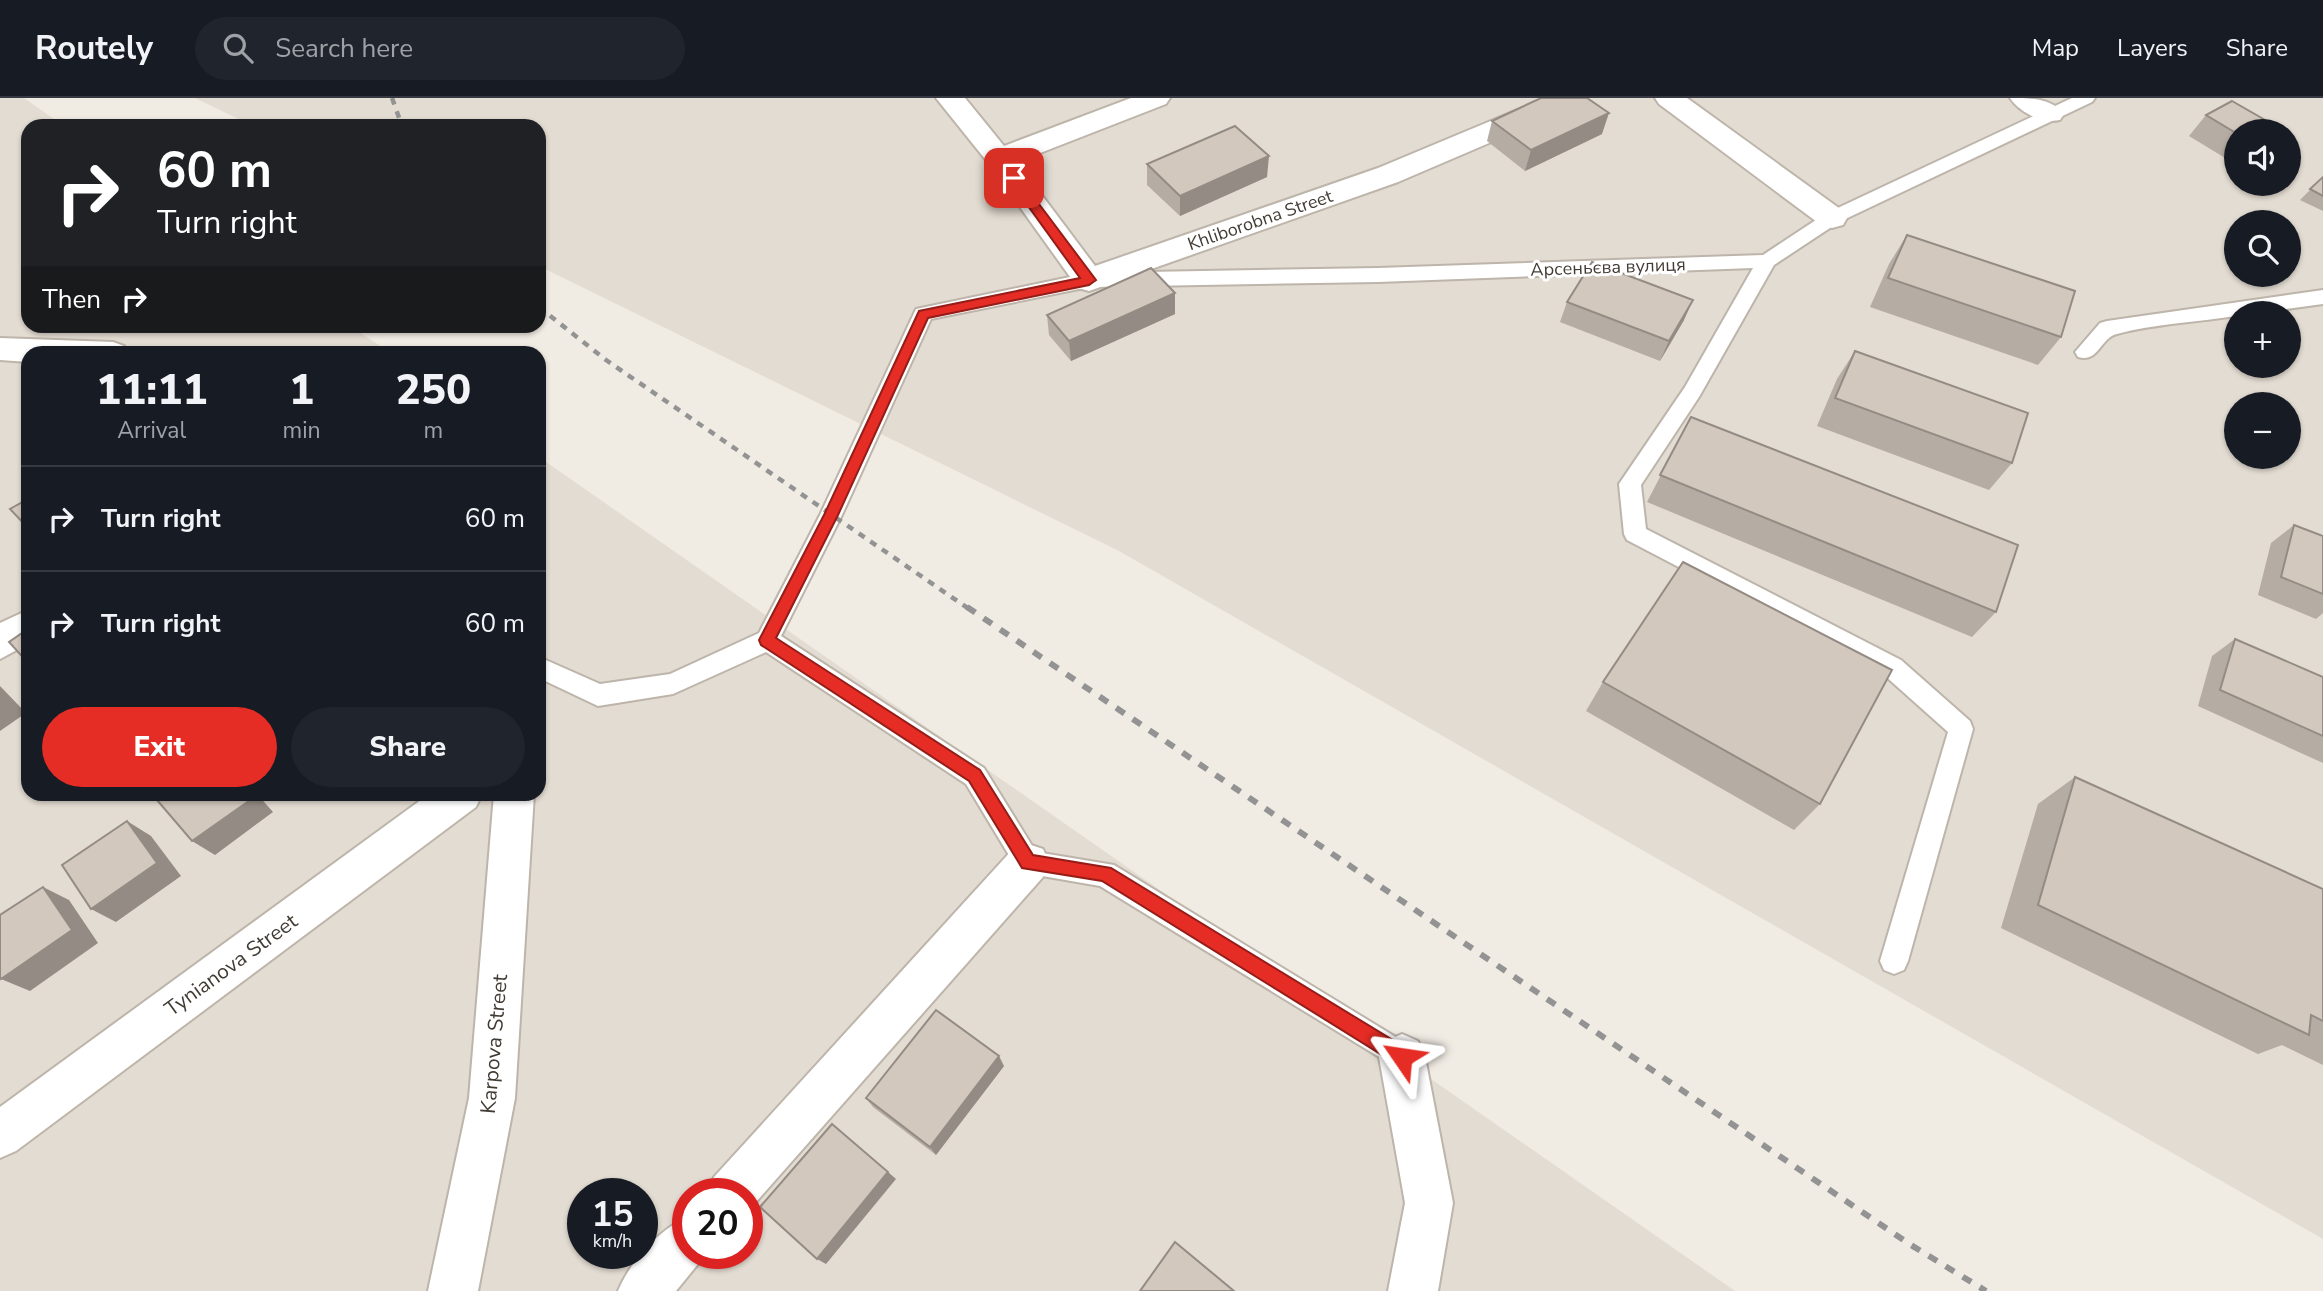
<!DOCTYPE html>
<meta charset="utf-8">
<style>
:root{--surface:#171b24;--page:#20242c;--text:#f1f3f6;--muted:#9ea1a6;--line:#363941;--accent:#e52c25}
body{margin:0;font-family:"Nunito Sans",sans-serif;background:var(--page);color:var(--text);height:100vh;display:flex;flex-direction:column;font-size:26px;white-space:nowrap}
*{box-sizing:border-box;margin:0}
p{font-size:23px;color:var(--muted)}
.icon{flex:none;width:38px;height:38px;fill:none;stroke:currentColor;stroke-width:2;stroke-linecap:round;stroke-linejoin:round}
.map{position:relative;flex:1;overflow:hidden}
.drawer{position:absolute;left:21px;top:248px;width:525px;height:455px;display:flex;flex-direction:column;background:var(--surface);border-radius:21px;box-shadow:0 2px 5px #0004}
.drawer>*{flex:none}
.top-card{position:absolute;left:21px;top:21px;width:525px;height:214px;border-radius:21px;box-shadow:0 2px 5px #0004;background:#202124;color:#fff;overflow:hidden}
.tools{position:absolute;left:2224px;top:21px;display:grid;gap:14px}
.tools a{display:grid;place-items:center;width:77px;height:77px;border-radius:50%;background:var(--surface);box-shadow:0 2px 5px #0004;font-size:35px}
.speed{position:absolute;left:567px;top:1080px;display:flex;gap:14px;font-size:35px;font-weight:700;text-align:center}
.speed>*{display:grid;place-content:center;width:91px;height:91px;border-radius:50%;background:var(--surface);box-shadow:0 2px 5px #0004;line-height:1}
.speed small{font-size:18px;font-weight:400}
.speed .limit{border:10px solid #d22;background:#fff;color:#111}
.pin{position:absolute;display:grid;place-items:center;width:60px;height:60px;color:#fff;margin:-30px;border-radius:14px;box-shadow:0 4px 10px #0006}
.me{position:absolute;width:77px;margin:-38px;rotate:302deg;stroke-linejoin:round;filter:drop-shadow(0 0 5px #0008)}
.turn{display:flex;align-items:center;gap:24px;height:147px;padding:0 21px;font-size:32px}
.turn .icon{width:91px;height:91px;stroke-width:2.5}
.turn b{display:block;font-size:49px;line-height:60px}
.then{display:flex;align-items:center;height:66px;padding:0 21px;background:#0003;gap:14px;font-size:26px}
.eta{display:flex;justify-content:space-evenly;align-items:center;height:119px;text-align:center}
.eta b{font-size:42px;font-weight:800;line-height:49px}
.button{display:flex;gap:14px;margin-top:auto;padding:14px 21px}
.button a{flex:1;height:80px;border-radius:42px;background:var(--accent);color:#fff;font-size:28px;font-weight:800;line-height:80px;text-align:center}
.button a+a{background:var(--page);color:var(--text)}
ul{padding:0;list-style:none}
li{display:flex;align-items:center;gap:21px;height:105px;padding:0 21px;border-top:2px solid var(--line)}
li div{flex:1}
li b{display:block;font-size:26px}
li em{font-style:normal}
header{display:flex;align-items:center;gap:42px;box-sizing:border-box;height:98px;padding:0 35px;background:var(--surface);border-bottom:2px solid var(--line)}
header strong{font-size:33px}
nav{display:flex;gap:38px;margin-inline-start:auto;font-size:24px}
.search{width:490px;height:63px;background:var(--page);display:flex;align-items:center;gap:18px;box-sizing:border-box;padding:0 24px;border-radius:38px;color:var(--muted);font-size:26px}
.map>svg:first-child{display:block}
</style>
<header>
<strong>Routely</strong>
<div class="search"><svg class="icon" aria-label="search" viewBox="0 0 24 24"><circle cx="10" cy="10" r="6"/><path d="M15 15l6 6"/></svg>Search here</div>
<nav><a>Map</a><a>Layers</a><a>Share</a></nav>
</header>
<div class="map">
<svg width="2323" height="1193" viewBox="0 0 2323 1193">
<rect width="100%" height="100%" fill="#f0ebe3"/>
<!-- residential -->
<g fill="#e3dcd2" fill-rule="evenodd">
<path d="M0 0H24L64 28H28V228H350L391 255 28 256V696H539V359L1735 1193H0ZM583 1096H642V1155H583ZM688 1096H747V1155H688Z"/>
<path d="M195 0H2323V1141L1119 453 539 168V28H253ZM2236 33H2289V86H2236ZM2236 124H2289V177H2236ZM2236 215H2289V268H2236ZM2236 306H2289V359H2236Z"/>
</g>
<g fill="none" stroke-linecap="round" stroke-linejoin="round">
<defs>
<g id="service">
<polygon points="2072,0 2095,0 2092,4 1839,124 1774,167 1699,299 1641,387 1646,431 1901,562 1970,623 1973,631 1908,863 1904,872 1894,876 1884,872 1880,863 1948,634 1883,576 1627,442 1624,436 1619,386 1685,289 1753,170 1378,184 1089,189 931,221 842,417 781,538 984,670 1036,754 1114,767 1412,949 1416,959 1412,969 1402,973 1100,788 1019,774 966,686 766,554 673,596 598,608 539,580 539,559 600,586 670,576 759,535 820,417 916,211 1089,175 1378,170 1763,157 1825,116"/>
<path d="M2323 192V206L2258 215H2236V218C2198 224 2153 226 2117 236 2100 240 2099 265 2078 259L2075 254 2100 225 2107 223Z"/>
</g>
<g id="minor">
<polygon points="936,0 965,0 1004,48 1131,0 1170,0 1166,6 1017,64 1095,168 1378,70 1546,0 1584,0 1580,6 1398,84 1089,193 1078,190 989,66"/>
<polygon points="1655,0 1687,0 1843,113 1847,120 1843,127 1832,130 1821,127 1659,6"/>
<path d="M2010 0C2031 0 2051 0 2064 16L2060 22C2043 26 2020 15 2010 0Z"/>
<polygon points="0,240 113,244 124,248 129,256 28,256 28,264 0,262"/>
<polygon points="28,512 28,546 0,561 0,525"/>
<polygon points="429,696 482,696 476,709 16,1053 0,1060 0,1009"/>
<polygon points="494,696 534,696 515,1000 478,1193 428,1193 469,1000"/>
<polygon points="1028,746 1043,751 1049,765 1043,779 748,1113 747,1096 707,1096 714,1079 1013,751"/>
<polygon points="1402,936 1418,943 1425,959 1453,1105 1438,1193 1388,1193 1405,1105 1379,959 1386,943"/>
<path d="M688 1119V1155H707L676 1193H618C630 1164 659 1131 688 1119Z"/>
</g>
</defs>
<!-- service casing -->
<use href="#service" stroke="#bdb4aa" stroke-width="4"/>
<!-- minor casing -->
<use href="#minor" stroke="#bdb4aa" stroke-width="4"/>
<!-- service -->
<use href="#service" fill="#fff" fill-rule="evenodd"/>
<!-- minor -->
<use href="#minor" fill="#fff" fill-rule="evenodd"/>
<!-- rail-far1 -->
<g stroke="#939393" stroke-width="4.5" stroke-dasharray="7 7" stroke-linecap="butt">
<polyline points="392,0 402,28"/>
<polyline points="539,209 606,262 969,511"/>
</g>
<!-- rail -->
<polyline stroke="#939393" stroke-width="6" stroke-dasharray="10 10" stroke-linecap="butt" points="967,509 1911,1147 1986,1193"/>
</g>
<!-- wall -->
<g fill="#b5aca3">
<polygon points="2206,17 2279,30 2276,33 2236,33 2236,65 2235,66 2189,38"/>
<polygon points="1492,23 1602,36 1525,73 1487,43"/>
<polygon points="1147,66 1267,79 1180,118 1147,87"/>
<polygon points="2323,79 2323,113 2300,102"/>
<polygon points="1907,137 2061,239 2038,267 1870,209 1889,166"/>
<polygon points="1567,204 1684,222 1660,263 1560,224"/>
<polygon points="1175,216 1071,263 1049,237 1047,217"/>
<polygon points="1855,253 2012,365 1989,392 1817,328 1837,281"/>
<polygon points="1691,319 1996,514 1972,539 1647,404"/>
<polygon points="2294,427 2323,438 2323,515 2316,521 2258,497 2271,445"/>
<polygon points="2235,541 2323,579 2323,665 2198,608 2212,558"/>
<polygon points="1603,584 1820,706 1794,732 1586,613"/>
<polygon points="2075,679 2323,791 2323,967 2282,947 2258,956 2001,830 2038,706"/>
<polygon points="1004,968 936,1057 873,1009 866,1000"/>
</g>
<!-- shaded-wall -->
<g fill="#948c84">
<polygon points="1609,15 1602,36 1525,73 1531,52"/>
<polygon points="1269,58 1267,79 1180,118 1180,98"/>
<polygon points="1175,195 1175,216 1071,263 1069,243"/>
<polygon points="1693,202 1684,222 1660,263 1669,243"/>
<polygon points="0,588 26,615 0,633"/>
<polygon points="250,696 257,696 273,714 215,757 192,743"/>
<polygon points="127,723 151,738 181,778 116,824 91,811"/>
<polygon points="43,789 69,802 98,845 30,893 1,881"/>
<polygon points="999,958 1004,968 936,1057 930,1049"/>
<polygon points="888,1074 896,1081 826,1166 817,1161"/>
</g>
<!-- building -->
<g fill="#d3c8bd" stroke="#948c84" stroke-width="2">
<polygon points="1541,0 1587,0 1609,15 1531,52 1492,23"/>
<polygon points="2232,3 2279,30 2273,33 2236,33 2236,35 2206,17"/>
<polygon points="1235,28 1269,58 1180,98 1147,66"/>
<polygon points="2323,79 2323,98 2310,91"/>
<polygon points="1907,137 2075,193 2061,239 1888,180"/>
<polygon points="1592,164 1693,202 1669,243 1567,204"/>
<polygon points="1151,170 1175,195 1069,243 1047,217"/>
<polygon points="1855,253 2028,315 2012,365 1835,300"/>
<polygon points="1691,319 2018,447 1996,514 1660,377"/>
<polygon points="28,401 28,430 10,411"/>
<polygon points="2294,427 2323,438 2323,496 2281,479"/>
<polygon points="1683,464 1892,572 1820,706 1603,584"/>
<polygon points="28,531 28,565 9,544"/>
<polygon points="2235,541 2323,579 2323,638 2220,592"/>
<polygon points="2075,679 2323,791 2323,923 2311,917 2309,937 2038,807"/>
<polygon points="164,696 250,696 253,700 192,743 157,702"/>
<polygon points="127,723 157,765 91,811 62,767"/>
<polygon points="43,789 72,832 1,881 0,879 0,817"/>
<polygon points="936,912 999,958 930,1049 866,1000"/>
<polygon points="832,1026 888,1074 817,1161 760,1109"/>
<polygon points="1175,1144 1234,1193 1140,1193"/>
</g>
<!-- route -->
<polygon fill="#e52c25" stroke="#951d18" stroke-width="2" points="1014,76 1018,78 1096,182 1089,187 928,220 838,417 776,540 980,672 1033,757 1111,770 1409,952 1411,959 1409,965 1402,968 1395,965 1102,783 1022,770 969,683 761,547 759,542 824,417 919,213 1080,180 1010,83 1010,78"/>
<g text-anchor="middle" stroke-width="6" stroke-linejoin="round" paint-order="stroke">
<!-- far-street labels -->
<g font-size="18" fill="#413b34" stroke="#fff">
<text transform="translate(1260 122) rotate(-19)" y="6">Khliborobna Street</text>
<text transform="translate(1608 169) rotate(-2)" y="6">Арсеньєва вулиця</text>
</g>
<!-- street labels -->
<g font-size="21" fill="#413b34" stroke="#fff">
<text transform="translate(231 867) rotate(-36)" y="7">Tynianova Street</text>
<text transform="translate(494 946) rotate(-85)" y="7">Karpova Street</text>
</g>
</g>
</svg>
<div class="tools">
<a><svg class="icon" aria-label="sound" viewBox="0 0 24 24"><path d="M4 9h4l5-4v14l-5-4H4zM17 9q2 3 0 6"/></svg></a>
<a><svg class="icon" aria-label="search" viewBox="0 0 24 24"><circle cx="10" cy="10" r="6"/><path d="M15 15l6 6"/></svg></a>
<a>+</a>
<a>−</a>
</div>
<div class="speed"><div>15<small>km/h</small></div><div class="limit">20</div></div>
<div class="pin" style="left:1014px;top:80px;background:#d93025"><svg class="icon" aria-label="arrive" viewBox="0 0 24 24"><path d="M6 21V4h12l-3 4 3 4H6"/></svg></div>
<svg class="me" style="left:1402px;top:959px" viewBox="-20 -20 40 40"><path d="M0-17L14 15 0 8-14 15z" fill="#e52c25" stroke="#fff" stroke-width="4"/></svg>
<div class="top-card">
<div class="turn"><svg class="icon" aria-label="right" viewBox="0 0 24 24"><path d="M7 20v-9h11M14 6l5 5-5 5"/></svg><div><b>60 m</b>Turn right</div></div>
<div class="then">Then<svg class="icon" aria-label="right" viewBox="0 0 24 24"><path d="M7 20v-9h11M14 6l5 5-5 5"/></svg></div>
</div>
<section class="drawer">
<div class="eta">
<div><b>11:11</b><p>Arrival</p></div>
<div><b>1</b><p>min</p></div>
<div><b>250</b><p>m</p></div>
</div>
<ul>
<li><svg class="icon" aria-label="right" viewBox="0 0 24 24"><path d="M7 20v-9h11M14 6l5 5-5 5"/></svg><div><b>Turn right</b></div><em>60 m</em></li>
<li><svg class="icon" aria-label="right" viewBox="0 0 24 24"><path d="M7 20v-9h11M14 6l5 5-5 5"/></svg><div><b>Turn right</b></div><em>60 m</em></li>
</ul>
<div class="button"><a>Exit</a><a>Share</a></div>
</section>
</div>
